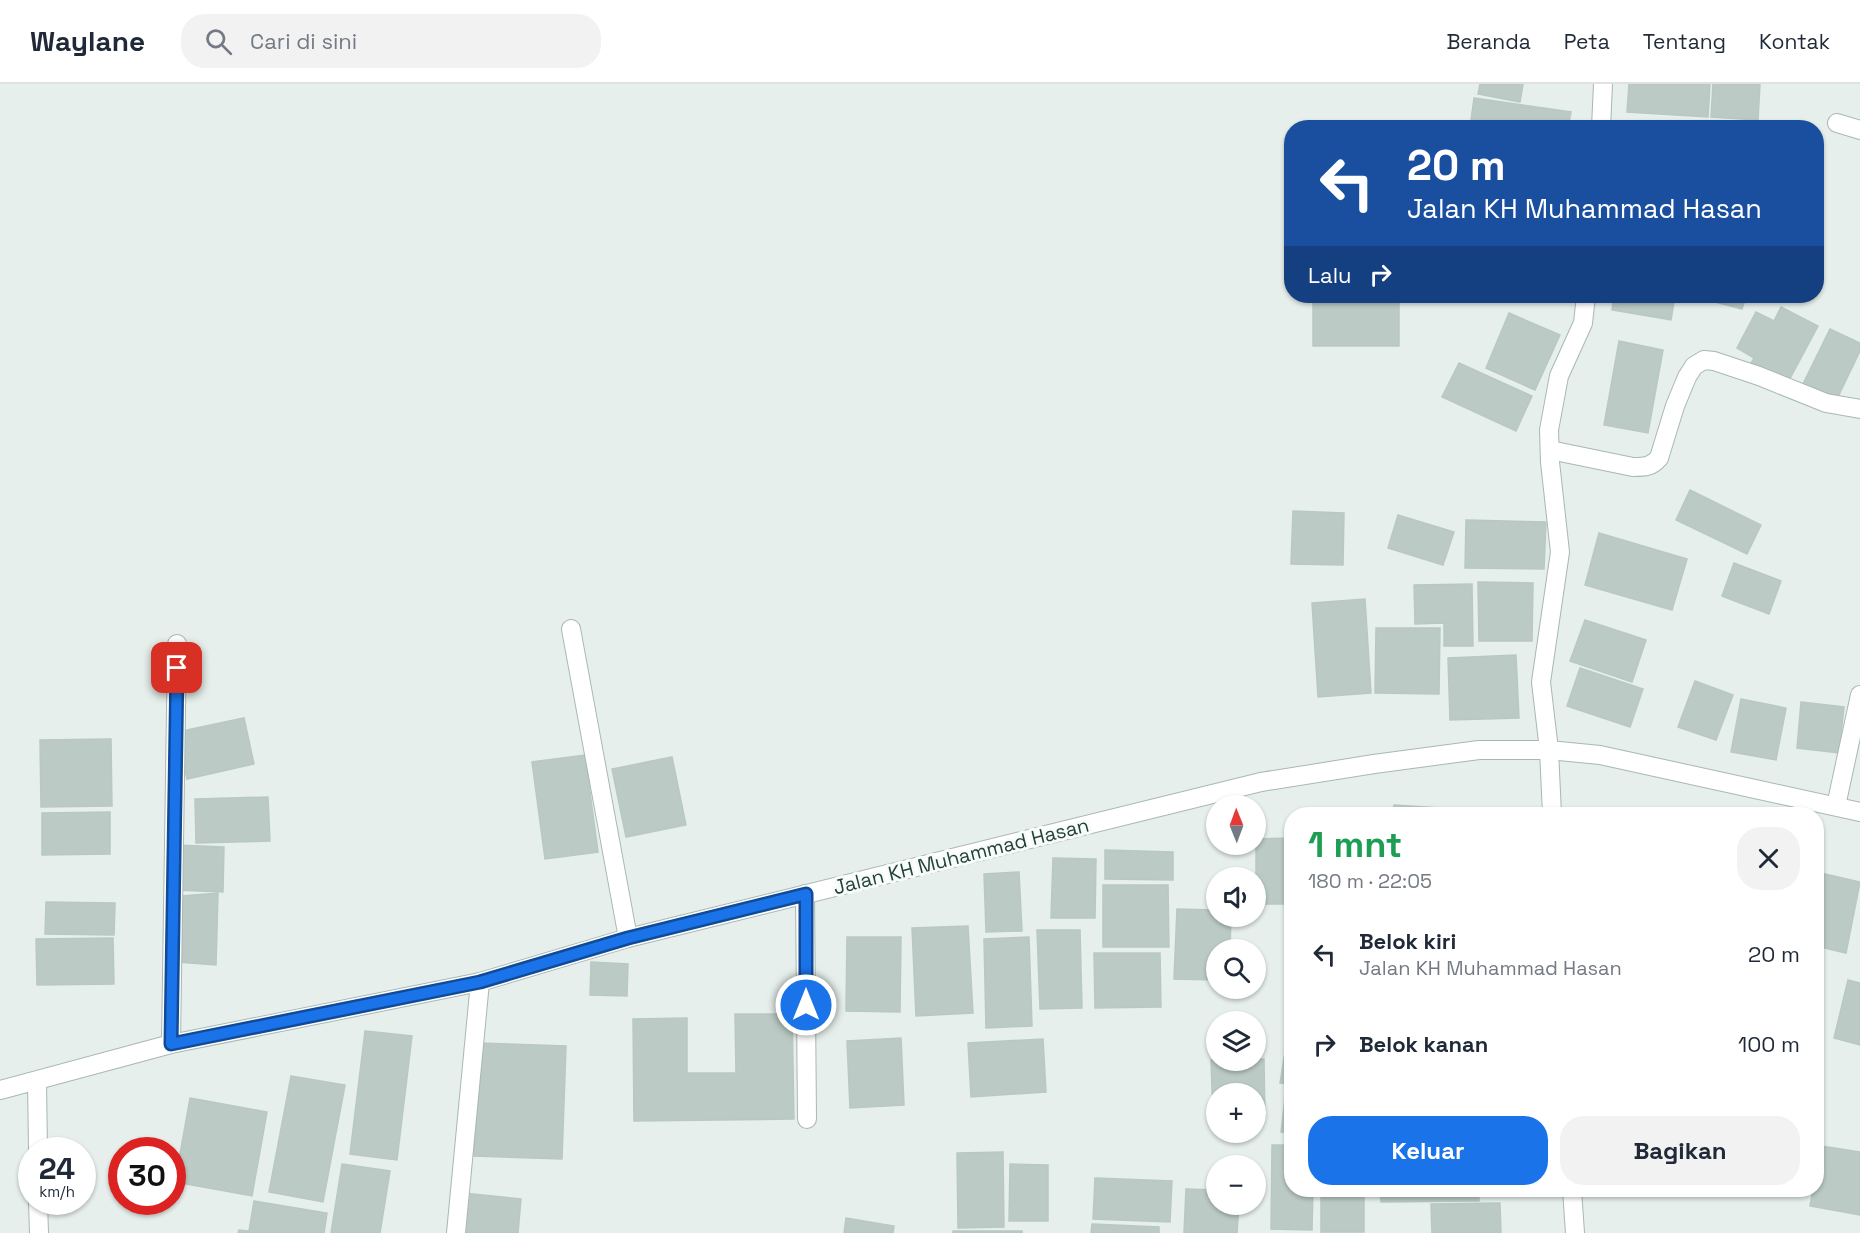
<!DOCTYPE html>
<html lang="id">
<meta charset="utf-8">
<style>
:root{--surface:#fff;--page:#f2f2f3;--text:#1f2937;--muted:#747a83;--line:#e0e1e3;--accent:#1a73e8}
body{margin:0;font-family:"Space Grotesk",sans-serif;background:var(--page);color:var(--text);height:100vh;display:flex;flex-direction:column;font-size:22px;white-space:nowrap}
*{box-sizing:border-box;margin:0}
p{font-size:20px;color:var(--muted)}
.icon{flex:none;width:33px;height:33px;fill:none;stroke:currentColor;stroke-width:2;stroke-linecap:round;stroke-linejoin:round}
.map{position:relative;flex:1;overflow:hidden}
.side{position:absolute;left:1284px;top:723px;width:540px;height:390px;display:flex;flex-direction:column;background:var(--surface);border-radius:24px;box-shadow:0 2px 4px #0004}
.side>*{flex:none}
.hud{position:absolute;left:1284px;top:36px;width:540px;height:183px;border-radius:24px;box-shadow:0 2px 4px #0004;background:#1a4fa0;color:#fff;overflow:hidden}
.needle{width:39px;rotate:359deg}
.tools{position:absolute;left:1206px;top:711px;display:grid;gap:12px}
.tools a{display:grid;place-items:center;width:60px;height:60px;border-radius:50%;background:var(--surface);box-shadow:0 2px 4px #0004;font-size:30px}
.speed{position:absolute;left:18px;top:1053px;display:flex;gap:12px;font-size:30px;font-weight:700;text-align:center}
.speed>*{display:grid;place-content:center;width:78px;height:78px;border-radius:50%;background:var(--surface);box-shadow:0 2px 4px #0004;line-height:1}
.speed small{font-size:15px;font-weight:400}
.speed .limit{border:9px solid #d22;background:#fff;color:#111}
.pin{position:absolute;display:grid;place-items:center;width:51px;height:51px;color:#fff;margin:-26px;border-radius:12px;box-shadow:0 3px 9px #0006}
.me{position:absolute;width:66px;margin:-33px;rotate:0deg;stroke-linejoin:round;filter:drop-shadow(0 0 4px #0008)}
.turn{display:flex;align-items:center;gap:21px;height:126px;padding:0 24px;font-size:27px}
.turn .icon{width:78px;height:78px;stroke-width:2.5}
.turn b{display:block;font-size:42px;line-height:51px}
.then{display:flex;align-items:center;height:57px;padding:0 24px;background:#0003;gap:12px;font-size:22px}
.round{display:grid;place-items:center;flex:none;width:63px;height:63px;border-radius:24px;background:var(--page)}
.overview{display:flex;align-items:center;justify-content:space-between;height:102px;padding:0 24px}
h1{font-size:36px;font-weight:600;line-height:45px;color:#1e9e55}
.primary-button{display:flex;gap:12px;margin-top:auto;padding:12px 24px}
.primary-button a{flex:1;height:69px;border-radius:24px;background:var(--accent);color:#fff;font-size:24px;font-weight:600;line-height:69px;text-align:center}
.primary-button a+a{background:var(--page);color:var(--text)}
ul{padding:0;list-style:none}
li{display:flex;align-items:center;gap:18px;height:90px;padding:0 24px}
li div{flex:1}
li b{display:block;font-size:22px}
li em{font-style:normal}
header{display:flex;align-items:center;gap:36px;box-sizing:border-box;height:84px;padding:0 30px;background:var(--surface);border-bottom:2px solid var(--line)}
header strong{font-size:28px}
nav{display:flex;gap:33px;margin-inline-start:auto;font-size:21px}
.search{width:420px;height:54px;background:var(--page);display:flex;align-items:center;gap:15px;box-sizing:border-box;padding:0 21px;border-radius:24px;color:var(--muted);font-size:22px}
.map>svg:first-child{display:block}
</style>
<header>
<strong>Waylane</strong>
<div class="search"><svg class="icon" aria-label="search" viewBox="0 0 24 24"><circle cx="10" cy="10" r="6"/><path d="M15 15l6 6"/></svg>Cari di sini</div>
<nav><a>Beranda</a><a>Peta</a><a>Tentang</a><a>Kontak</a></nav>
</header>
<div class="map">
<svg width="1860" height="1149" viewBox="0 0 1860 1149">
<rect width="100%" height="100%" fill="#e6efeb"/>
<!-- building -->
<g fill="#bbcac4" stroke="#b8c9c2" stroke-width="1.5">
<polygon points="1480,0 1523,0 1520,18 1478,10"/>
<polygon points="1629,0 1710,0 1708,33 1627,28"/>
<polygon points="1713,0 1760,0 1758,36 1711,33"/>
<polygon points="1474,14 1571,28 1568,44 1470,44"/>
<rect x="1313" y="212" width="86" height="50"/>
<polygon points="1614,212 1675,212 1671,236 1612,226"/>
<polygon points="1701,212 1746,212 1742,225 1700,214"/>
<polygon points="1781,223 1818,242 1787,300 1750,281 1754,274 1737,264 1756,228 1774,237"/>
<polygon points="1509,229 1560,251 1535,306 1486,284"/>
<polygon points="1830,245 1860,259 1860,267 1836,317 1803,300"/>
<polygon points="1619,257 1663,266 1648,349 1604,341"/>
<polygon points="1459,279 1532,312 1516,347 1442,313"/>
<polygon points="1690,406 1761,441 1747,470 1676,436"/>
<polygon points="1293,427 1344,429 1343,481 1291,480"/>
<polygon points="1398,431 1454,448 1443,481 1388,464"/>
<polygon points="1466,436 1546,438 1544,485 1465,484"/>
<polygon points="1599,449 1687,475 1672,526 1585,501"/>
<polygon points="1734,479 1781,497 1769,530 1722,512"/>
<polygon points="1478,498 1533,499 1532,557 1479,557"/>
<polygon points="1472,500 1473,562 1444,562 1444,539 1415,540 1414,501"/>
<polygon points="1365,515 1371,609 1318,613 1312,519"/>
<polygon points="1585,536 1646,556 1632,598 1570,577"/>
<polygon points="1376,544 1440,544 1439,610 1375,609"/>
<polygon points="1516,571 1519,634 1450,636 1448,574"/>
<polygon points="1580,584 1643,605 1630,643 1567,622"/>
<polygon points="1695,597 1733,611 1716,656 1678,643"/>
<polygon points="1741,615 1786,624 1776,676 1731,668"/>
<polygon points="1801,618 1844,623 1839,669 1797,664"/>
<polygon points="244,634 254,680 187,695 177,648"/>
<polygon points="111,655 112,722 41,723 40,656"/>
<polygon points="585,671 598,768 545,775 532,678"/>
<polygon points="672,673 686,741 626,753 612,685"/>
<polygon points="268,713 270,757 196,759 195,715"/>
<polygon points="1394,721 1456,725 1455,730 1393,730"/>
<polygon points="1490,725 1521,726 1521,730 1490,730"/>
<polygon points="110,728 110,770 42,771 42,729"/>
<polygon points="1292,754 1292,820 1256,820 1256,755"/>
<polygon points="176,761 224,763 223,808 175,806"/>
<polygon points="1105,766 1173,768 1173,796 1105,795"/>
<polygon points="1053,774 1096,775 1095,834 1051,834"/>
<polygon points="1019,788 1022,847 986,848 984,790"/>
<polygon points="1816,788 1860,798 1846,869 1816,862"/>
<polygon points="1103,801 1168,801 1169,863 1103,863"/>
<polygon points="218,809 216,881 177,878 182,812"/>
<polygon points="46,818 115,819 114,851 45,850"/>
<polygon points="1177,825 1216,826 1216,832 1231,832 1230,866 1216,866 1216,896 1174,895"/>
<polygon points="968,842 973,929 916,932 912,844"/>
<polygon points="1037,846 1080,846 1082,924 1040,925"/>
<polygon points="847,853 901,853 900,928 846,927"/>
<polygon points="1029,853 1032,942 986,944 984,855"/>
<polygon points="113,854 114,900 37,901 36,855"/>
<polygon points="1094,869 1160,869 1161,923 1095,924"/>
<polygon points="591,878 628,880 627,912 590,911"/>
<polygon points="1848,896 1860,899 1860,961 1834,954"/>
<polygon points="735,930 792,930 794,1035 634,1037 633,935 687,934 687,989 736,989"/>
<polygon points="365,947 412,952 397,1076 350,1070"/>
<polygon points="901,954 904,1021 850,1024 847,957"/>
<polygon points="1043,955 1046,1008 971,1013 968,959"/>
<polygon points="479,959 566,962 562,1075 474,1072"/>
<polygon points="1286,962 1292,963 1292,1000 1280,999"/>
<polygon points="1256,975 1264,975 1265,1033 1256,1034 1256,1010 1216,1010 1216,1035 1213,1035 1211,976 1256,976"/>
<polygon points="291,992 345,1001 323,1118 269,1108"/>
<polygon points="1286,1006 1292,1006 1292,1049 1281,1048"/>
<polygon points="190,1014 267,1028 252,1112 175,1098"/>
<polygon points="1272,1061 1292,1061 1292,1106 1313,1106 1312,1146 1271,1145"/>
<polygon points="1821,1062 1860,1068 1860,1131 1810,1122 1813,1106 1816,1106 1816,1084"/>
<polygon points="1003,1068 1004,1143 958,1144 957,1069"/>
<polygon points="342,1080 390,1087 380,1149 331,1149"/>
<polygon points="1010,1080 1048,1081 1048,1137 1009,1137"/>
<polygon points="1095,1094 1172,1097 1170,1138 1093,1135"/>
<polygon points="1186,1105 1216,1106 1216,1120 1239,1120 1237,1149 1184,1149"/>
<rect x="1321" y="1106" width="43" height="42"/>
<polygon points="1380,1106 1479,1106 1479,1117 1381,1118"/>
<polygon points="463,1109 521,1115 518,1149 459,1149"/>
<polygon points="254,1117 327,1129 324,1149 238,1149 239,1146 249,1147"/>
<polygon points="1500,1119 1501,1149 1432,1149 1431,1120"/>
<polygon points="846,1134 894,1142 893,1149 844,1149"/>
<polygon points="1092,1140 1159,1143 1159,1149 1091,1149"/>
<rect x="953" y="1147" width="69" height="2"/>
</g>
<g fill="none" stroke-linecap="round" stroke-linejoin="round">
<defs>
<g id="minor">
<polyline points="1837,39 1860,46"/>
<polyline points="1601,44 1603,0"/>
<path d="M1550 366 1633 383C1645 383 1651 383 1659 374L1675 322 1687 293 1694 282 1704 276 1714 277 1759 292 1826 319 1860 325"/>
<polyline points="571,545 628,854"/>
<polyline points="1836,722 1860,611"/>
<polyline points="1552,730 1549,666 1541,598 1560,468 1550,378 1549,346 1559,292 1583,239 1586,212"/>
<polyline points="805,810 807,1035"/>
<polyline points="171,960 177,560"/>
<polyline points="37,998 38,1066"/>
<polyline points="0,1006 171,960 480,898 628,854 1261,698 1374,680 1479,666 1549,666 1600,671 1860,728"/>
<polyline points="1572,1106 1575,1149"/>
<polyline points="38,1118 39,1149"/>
<polyline points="456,1149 480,898"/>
</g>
</defs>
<!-- minor casing -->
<use href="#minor" stroke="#a8b8b2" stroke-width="20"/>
<!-- minor -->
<use href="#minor" stroke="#fff" stroke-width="18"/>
</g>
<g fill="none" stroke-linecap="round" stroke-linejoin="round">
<defs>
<polyline id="route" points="177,584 171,960 480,898 628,854 806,810 806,921"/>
</defs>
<!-- route casing -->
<use href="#route" stroke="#114b97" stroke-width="15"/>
<!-- route -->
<use href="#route" stroke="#1a73e8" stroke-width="10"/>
</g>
<g text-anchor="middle" stroke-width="6" stroke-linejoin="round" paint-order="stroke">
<!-- street labels -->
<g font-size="20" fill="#24423a" stroke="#f7fbf9">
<text transform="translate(961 772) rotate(-14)" y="7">Jalan KH Muhammad Hasan</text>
</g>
</g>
</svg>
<div class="tools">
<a><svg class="needle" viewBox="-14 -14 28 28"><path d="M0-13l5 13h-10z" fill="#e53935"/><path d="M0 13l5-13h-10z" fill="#747a83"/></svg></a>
<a><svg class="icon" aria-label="sound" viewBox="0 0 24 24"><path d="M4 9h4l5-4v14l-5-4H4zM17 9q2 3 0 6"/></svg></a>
<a><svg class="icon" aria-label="search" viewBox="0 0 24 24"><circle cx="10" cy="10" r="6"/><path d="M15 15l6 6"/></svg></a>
<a><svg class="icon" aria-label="layers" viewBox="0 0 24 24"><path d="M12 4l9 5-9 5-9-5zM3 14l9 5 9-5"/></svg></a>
<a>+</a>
<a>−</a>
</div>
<div class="speed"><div>24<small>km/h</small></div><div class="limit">30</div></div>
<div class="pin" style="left:177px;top:584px;background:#d93025"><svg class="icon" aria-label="arrive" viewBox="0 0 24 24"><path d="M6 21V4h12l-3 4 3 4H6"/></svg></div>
<svg class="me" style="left:806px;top:921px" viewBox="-20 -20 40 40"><circle r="17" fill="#1a73e8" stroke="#fff" stroke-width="3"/><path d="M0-11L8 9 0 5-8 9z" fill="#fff"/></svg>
<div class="hud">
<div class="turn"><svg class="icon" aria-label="left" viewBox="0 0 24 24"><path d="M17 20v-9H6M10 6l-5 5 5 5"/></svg><div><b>20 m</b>Jalan KH Muhammad Hasan</div></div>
<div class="then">Lalu<svg class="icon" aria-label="right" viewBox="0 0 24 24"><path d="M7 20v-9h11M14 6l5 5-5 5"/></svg></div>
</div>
<section class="side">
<div class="overview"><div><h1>1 mnt</h1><p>180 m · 22:05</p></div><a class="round"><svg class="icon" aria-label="close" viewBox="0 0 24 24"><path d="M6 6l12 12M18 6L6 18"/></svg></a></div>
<ul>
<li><svg class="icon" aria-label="left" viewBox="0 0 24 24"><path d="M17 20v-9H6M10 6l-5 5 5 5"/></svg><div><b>Belok kiri</b><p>Jalan KH Muhammad Hasan</p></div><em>20 m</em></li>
<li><svg class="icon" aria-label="right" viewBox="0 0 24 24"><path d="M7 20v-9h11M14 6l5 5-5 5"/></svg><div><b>Belok kanan</b></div><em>100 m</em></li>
</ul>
<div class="primary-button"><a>Keluar</a><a>Bagikan</a></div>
</section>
</div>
